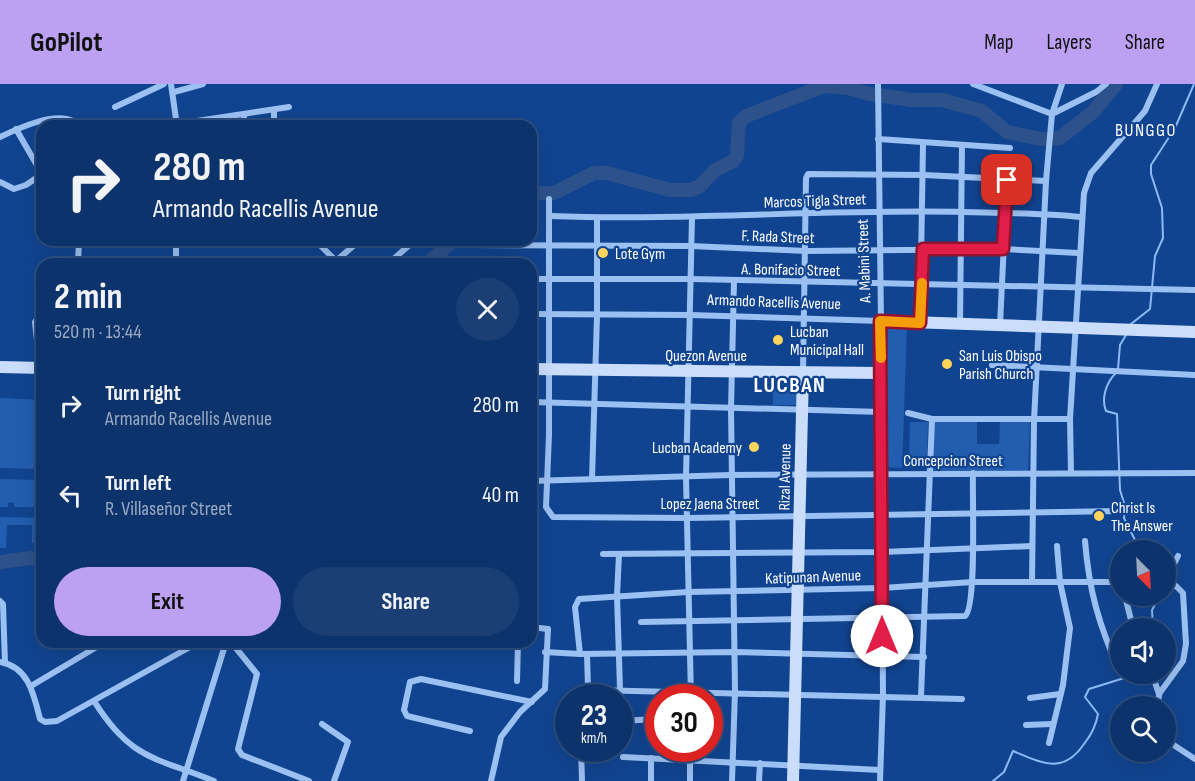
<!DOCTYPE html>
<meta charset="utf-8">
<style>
:root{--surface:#0d336c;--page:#1b3f74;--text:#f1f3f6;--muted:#9aaac2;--line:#2d4e7f;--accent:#bca0f2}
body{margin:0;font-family:"Sofia Sans Condensed",sans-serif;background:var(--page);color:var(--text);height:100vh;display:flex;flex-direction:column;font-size:22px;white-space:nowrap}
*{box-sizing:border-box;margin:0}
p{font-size:20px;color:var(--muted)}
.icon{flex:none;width:33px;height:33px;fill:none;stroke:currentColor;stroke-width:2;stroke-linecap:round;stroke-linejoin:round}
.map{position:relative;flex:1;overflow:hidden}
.panel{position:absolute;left:36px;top:174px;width:501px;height:390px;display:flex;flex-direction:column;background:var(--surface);border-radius:18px;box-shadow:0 6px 24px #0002,0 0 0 2px var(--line)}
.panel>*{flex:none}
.guide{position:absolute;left:36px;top:36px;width:501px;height:126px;border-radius:18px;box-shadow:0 6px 24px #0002,0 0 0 2px var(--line);background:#0d336c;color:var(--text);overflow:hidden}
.needle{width:39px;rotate:156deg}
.buttons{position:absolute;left:1110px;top:456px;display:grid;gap:12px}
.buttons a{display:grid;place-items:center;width:66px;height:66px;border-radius:50%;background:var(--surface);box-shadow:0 6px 24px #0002,0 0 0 2px var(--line);font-size:30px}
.speed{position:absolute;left:555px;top:600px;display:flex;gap:12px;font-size:30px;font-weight:700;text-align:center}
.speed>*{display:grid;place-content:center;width:78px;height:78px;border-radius:50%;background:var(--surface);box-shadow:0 6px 24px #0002,0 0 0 2px var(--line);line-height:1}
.speed small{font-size:15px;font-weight:400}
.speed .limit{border:9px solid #d22;background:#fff;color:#111}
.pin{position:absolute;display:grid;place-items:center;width:51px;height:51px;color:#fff;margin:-26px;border-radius:12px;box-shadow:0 3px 9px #0006}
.me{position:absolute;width:66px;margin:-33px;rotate:0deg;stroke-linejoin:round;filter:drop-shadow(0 0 4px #0008)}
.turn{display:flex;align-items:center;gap:21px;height:126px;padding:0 18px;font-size:27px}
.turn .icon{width:78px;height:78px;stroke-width:2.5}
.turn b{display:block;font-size:42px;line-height:51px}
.round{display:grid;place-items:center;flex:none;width:63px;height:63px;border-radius:32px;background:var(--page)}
.head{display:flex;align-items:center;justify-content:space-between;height:102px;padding:0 18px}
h1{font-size:36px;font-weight:700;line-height:45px}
.primary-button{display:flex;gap:12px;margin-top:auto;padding:12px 18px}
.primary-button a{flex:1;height:69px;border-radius:36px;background:var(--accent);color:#111;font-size:24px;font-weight:700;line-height:69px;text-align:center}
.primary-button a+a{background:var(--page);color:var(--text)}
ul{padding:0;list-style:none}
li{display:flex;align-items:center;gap:18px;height:90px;padding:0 18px}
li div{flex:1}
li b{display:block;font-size:22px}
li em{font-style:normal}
header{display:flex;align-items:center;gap:36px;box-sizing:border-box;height:84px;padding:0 30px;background:var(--accent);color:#111}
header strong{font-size:28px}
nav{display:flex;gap:33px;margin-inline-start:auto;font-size:21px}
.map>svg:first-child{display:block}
</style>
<header>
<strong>GoPilot</strong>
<nav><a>Map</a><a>Layers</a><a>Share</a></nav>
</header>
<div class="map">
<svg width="1195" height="697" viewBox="0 0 1195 697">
<rect width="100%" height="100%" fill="#114490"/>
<!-- green -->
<g fill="#225daf">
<polygon points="888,241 907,241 902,384 883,383"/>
<rect x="773" y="295" width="27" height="26"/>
<polygon points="0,314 42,316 42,385 0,384"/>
<polygon points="934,337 977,337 977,360 999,360 1000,338 1030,338 1028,387 931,387"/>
<polygon points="910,338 928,338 927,375 909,374"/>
<polygon points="0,395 38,396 38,405 42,405 42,423 14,423 14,418 8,419 8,423 0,423"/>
<polygon points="0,433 41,434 42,459 32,459 32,441 7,441 6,464 0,464"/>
</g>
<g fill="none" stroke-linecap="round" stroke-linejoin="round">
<!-- stream -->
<g stroke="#8cbaf6" stroke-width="2">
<polyline points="1131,240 1150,225 1155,172 1163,154 1162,124 1151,90 1151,81 1175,44 1194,0"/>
<polyline points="1118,285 1120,261 1126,251"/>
<path d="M1115 290C1106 299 1101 315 1106 327L1117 330 1120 406 1125 422 1124 434 1140 466"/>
<polyline points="1153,544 1152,526 1160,512"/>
<path d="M993 697 1004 688 1013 667C1042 679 1063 691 1084 660 1092 650 1096 642 1098 630L1085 613 1089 605 1137 590"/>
</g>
<!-- river -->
<g stroke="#2d528b" stroke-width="14">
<polyline points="531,109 554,109 594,89 607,89 670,106 691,106 700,102 715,86 732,78 737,72 739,39 746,32 824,2 848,4 870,10 912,16 942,16 982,27 1007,48 1041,55 1060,54 1093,28 1116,0"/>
<polyline points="427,180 454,156"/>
<polyline points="0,478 31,474 42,477"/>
</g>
<!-- minor -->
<g stroke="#9bc0f2" stroke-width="6">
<polyline points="171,0 177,42"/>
<polyline points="973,0 1052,30 1096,8 1106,0"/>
<polyline points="174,8 203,0"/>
<polyline points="115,23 164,0"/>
<polyline points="274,26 274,42"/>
<polyline points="244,31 244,42"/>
<polyline points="164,42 289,23"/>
<polyline points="16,45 42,90"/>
<path d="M0 53C19 44 53 28 73 37L75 42"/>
<polyline points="878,55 1010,64"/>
<polyline points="0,98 14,105 26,101 42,90"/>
<polyline points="549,115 549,351 546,423 553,433 687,434 1120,427"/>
<path d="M550 132C688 137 825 125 963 128 1003 129 1041 129 1081 133"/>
<polyline points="315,156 339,180"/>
<polyline points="477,161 691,162 807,167 1003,165 1078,169"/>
<polyline points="336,177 360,156"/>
<polyline points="78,180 79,156"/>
<polyline points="176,180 176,156"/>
<polyline points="388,180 415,156"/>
<polyline points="531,195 691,195 1195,206"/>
<polyline points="531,230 690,231 881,237 878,0"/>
<polyline points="920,238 923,60"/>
<polyline points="960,240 962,61"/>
<polyline points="1000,241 1007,96"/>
<polyline points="992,281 1195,291"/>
<polyline points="40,284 35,238 42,227"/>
<polyline points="803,288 806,94 808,90 924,91 1046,97"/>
<polyline points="531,318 881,328"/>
<polyline points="908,329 932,335 1070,335"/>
<polyline points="1071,389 1070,335 1084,109 1091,89 1145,27 1157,0"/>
<polyline points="592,395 597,232 597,134"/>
<polyline points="531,397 731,391 1195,389"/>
<path d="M1085 457C1089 507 1099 541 1119 586"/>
<polyline points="603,470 882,468 1032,462"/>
<polyline points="619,470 617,512 620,605"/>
<polyline points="1166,496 1178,472"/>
<polyline points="1032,498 1034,337 1046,97 1052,30 1062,0"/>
<polyline points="1125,512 1133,544"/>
<polyline points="0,517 3,520 5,579"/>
<path d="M641 538 965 532C977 524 972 410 973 389"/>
<polyline points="231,558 257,590 238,665 242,671 309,697"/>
<polyline points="545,568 580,570 735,568 924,573"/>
<polyline points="580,570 575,523 579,515 688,508 882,504 973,498 1120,498"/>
<polyline points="587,570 588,603 593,606 962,615"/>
<path d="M0 578C29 583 34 611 40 635L45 638 57 637 199 558"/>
<polyline points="1152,590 1159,610 1158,622"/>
<polyline points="517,597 518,558"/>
<polyline points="31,602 105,558"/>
<polyline points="1159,610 1183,577 1186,560 1183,509 1176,502 1166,502"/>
<polyline points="921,612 932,335"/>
<polyline points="691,614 686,393 692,133"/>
<polyline points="1030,614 1060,610"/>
<path d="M94 617C131 676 155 673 214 697"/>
<polyline points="620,637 658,635"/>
<polyline points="322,640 348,658 334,697"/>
<polyline points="1026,641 1052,640"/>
<polyline points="470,647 407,632 404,626 410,598 421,595 532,618"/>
<polyline points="1166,656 1195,675"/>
<polyline points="1049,659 1063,601 1070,544 1060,498 1057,462"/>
<polyline points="581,664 582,697"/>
<polyline points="690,664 690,697"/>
<polyline points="623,673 880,686"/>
<polyline points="183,697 226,558"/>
<polyline points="491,697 501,653 520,628 545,605 548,545 531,543"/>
<polyline points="651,697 651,674"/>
<polyline points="732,697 735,607 731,325 734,197"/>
<polyline points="759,697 760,679"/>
<polyline points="880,697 883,611 881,289"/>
</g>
<!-- secondary -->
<g stroke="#cadefc" stroke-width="12">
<polyline points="0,283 42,284"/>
<polyline points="531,285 881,289 881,237 1195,248"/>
<polyline points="793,697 803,288"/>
</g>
</g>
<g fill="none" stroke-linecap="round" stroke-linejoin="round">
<defs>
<polyline id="route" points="882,552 880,237 920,239 923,165 1003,165 1007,96"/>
</defs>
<!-- route casing -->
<use href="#route" stroke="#92132f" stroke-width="15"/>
<!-- route -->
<use href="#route" stroke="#e11d48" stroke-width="10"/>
<!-- slow -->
<polyline stroke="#f59e0b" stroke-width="10" points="881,274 880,237 920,239 922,199"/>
</g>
<!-- markers -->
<g fill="#ffd55c" stroke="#114490" stroke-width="2">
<circle cx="603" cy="169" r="6"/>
<circle cx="778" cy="256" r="6"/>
<circle cx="947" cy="280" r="6"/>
<circle cx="754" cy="363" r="6"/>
<circle cx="1099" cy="432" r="6"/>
</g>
<g text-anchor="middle" stroke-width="4.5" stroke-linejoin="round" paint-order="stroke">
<!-- street labels -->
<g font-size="16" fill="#fff" stroke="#114490">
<text transform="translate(815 116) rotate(-2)" y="6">Marcos Tigla Street</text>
<text transform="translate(778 152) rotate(2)" y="6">F. Rada Street</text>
<text transform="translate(863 177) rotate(-92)" y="6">A. Mabini Street</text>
<text transform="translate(791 185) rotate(1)" y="6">A. Bonifacio Street</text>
<text transform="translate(774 217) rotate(2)" y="6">Armando Racellis Avenue</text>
<text x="706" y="277">Quezon Avenue</text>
<text x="953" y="382">Concepcion Street</text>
<text transform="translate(784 393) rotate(-89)" y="6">Rizal Avenue</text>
<text x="710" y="425">Lopez Jaena Street</text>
<text transform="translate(813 492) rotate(-2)" y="6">Katipunan Avenue</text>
</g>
<!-- poi labels -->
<g font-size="16" fill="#fff" stroke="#114490" text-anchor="start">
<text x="615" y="175">Lote Gym</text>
<text x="790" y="253">Lucban<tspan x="790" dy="18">Municipal Hall</tspan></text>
<text x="959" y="277">San Luis Obispo<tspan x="959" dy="18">Parish Church</tspan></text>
<text x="742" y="369" text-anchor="end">Lucban Academy</text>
<text x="1111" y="429">Christ Is<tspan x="1111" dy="18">The Answer</tspan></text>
</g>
<!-- neighbourhood labels -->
<g font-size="18" letter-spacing="1.5" fill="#fff" stroke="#114490">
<text x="1146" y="52">BUNGGO</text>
</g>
<!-- district labels -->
<g font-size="22" font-weight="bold" letter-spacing="1.5" fill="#fff" stroke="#114490">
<text x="790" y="308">LUCBAN</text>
</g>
</g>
</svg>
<div class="buttons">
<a><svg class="needle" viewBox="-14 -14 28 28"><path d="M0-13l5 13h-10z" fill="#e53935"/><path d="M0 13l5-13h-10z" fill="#9aaac2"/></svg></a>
<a><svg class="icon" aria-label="sound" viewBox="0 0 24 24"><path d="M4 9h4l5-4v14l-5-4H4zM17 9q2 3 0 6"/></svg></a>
<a><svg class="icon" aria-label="search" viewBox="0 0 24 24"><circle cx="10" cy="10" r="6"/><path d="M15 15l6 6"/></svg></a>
</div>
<div class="speed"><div>23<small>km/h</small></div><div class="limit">30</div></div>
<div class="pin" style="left:1007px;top:96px;background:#d93025"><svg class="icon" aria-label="arrive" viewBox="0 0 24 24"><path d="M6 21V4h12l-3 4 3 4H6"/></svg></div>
<svg class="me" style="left:882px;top:552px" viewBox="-20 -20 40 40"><circle r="19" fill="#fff"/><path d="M0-13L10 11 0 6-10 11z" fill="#e11d48"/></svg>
<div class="guide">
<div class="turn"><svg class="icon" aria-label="right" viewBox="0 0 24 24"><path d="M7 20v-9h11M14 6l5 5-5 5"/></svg><div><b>280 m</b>Armando Racellis Avenue</div></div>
</div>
<section class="panel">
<div class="head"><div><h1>2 min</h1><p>520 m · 13:44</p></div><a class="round"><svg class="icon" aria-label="close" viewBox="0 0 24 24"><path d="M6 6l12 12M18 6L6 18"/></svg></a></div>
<ul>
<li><svg class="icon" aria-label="right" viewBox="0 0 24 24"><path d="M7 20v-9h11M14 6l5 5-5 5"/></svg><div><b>Turn right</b><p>Armando Racellis Avenue</p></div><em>280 m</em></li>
<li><svg class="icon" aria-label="left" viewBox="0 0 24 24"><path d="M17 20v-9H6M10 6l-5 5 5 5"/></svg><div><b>Turn left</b><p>R. Villaseñor Street</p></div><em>40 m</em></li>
</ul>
<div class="primary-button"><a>Exit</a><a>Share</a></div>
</section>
</div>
